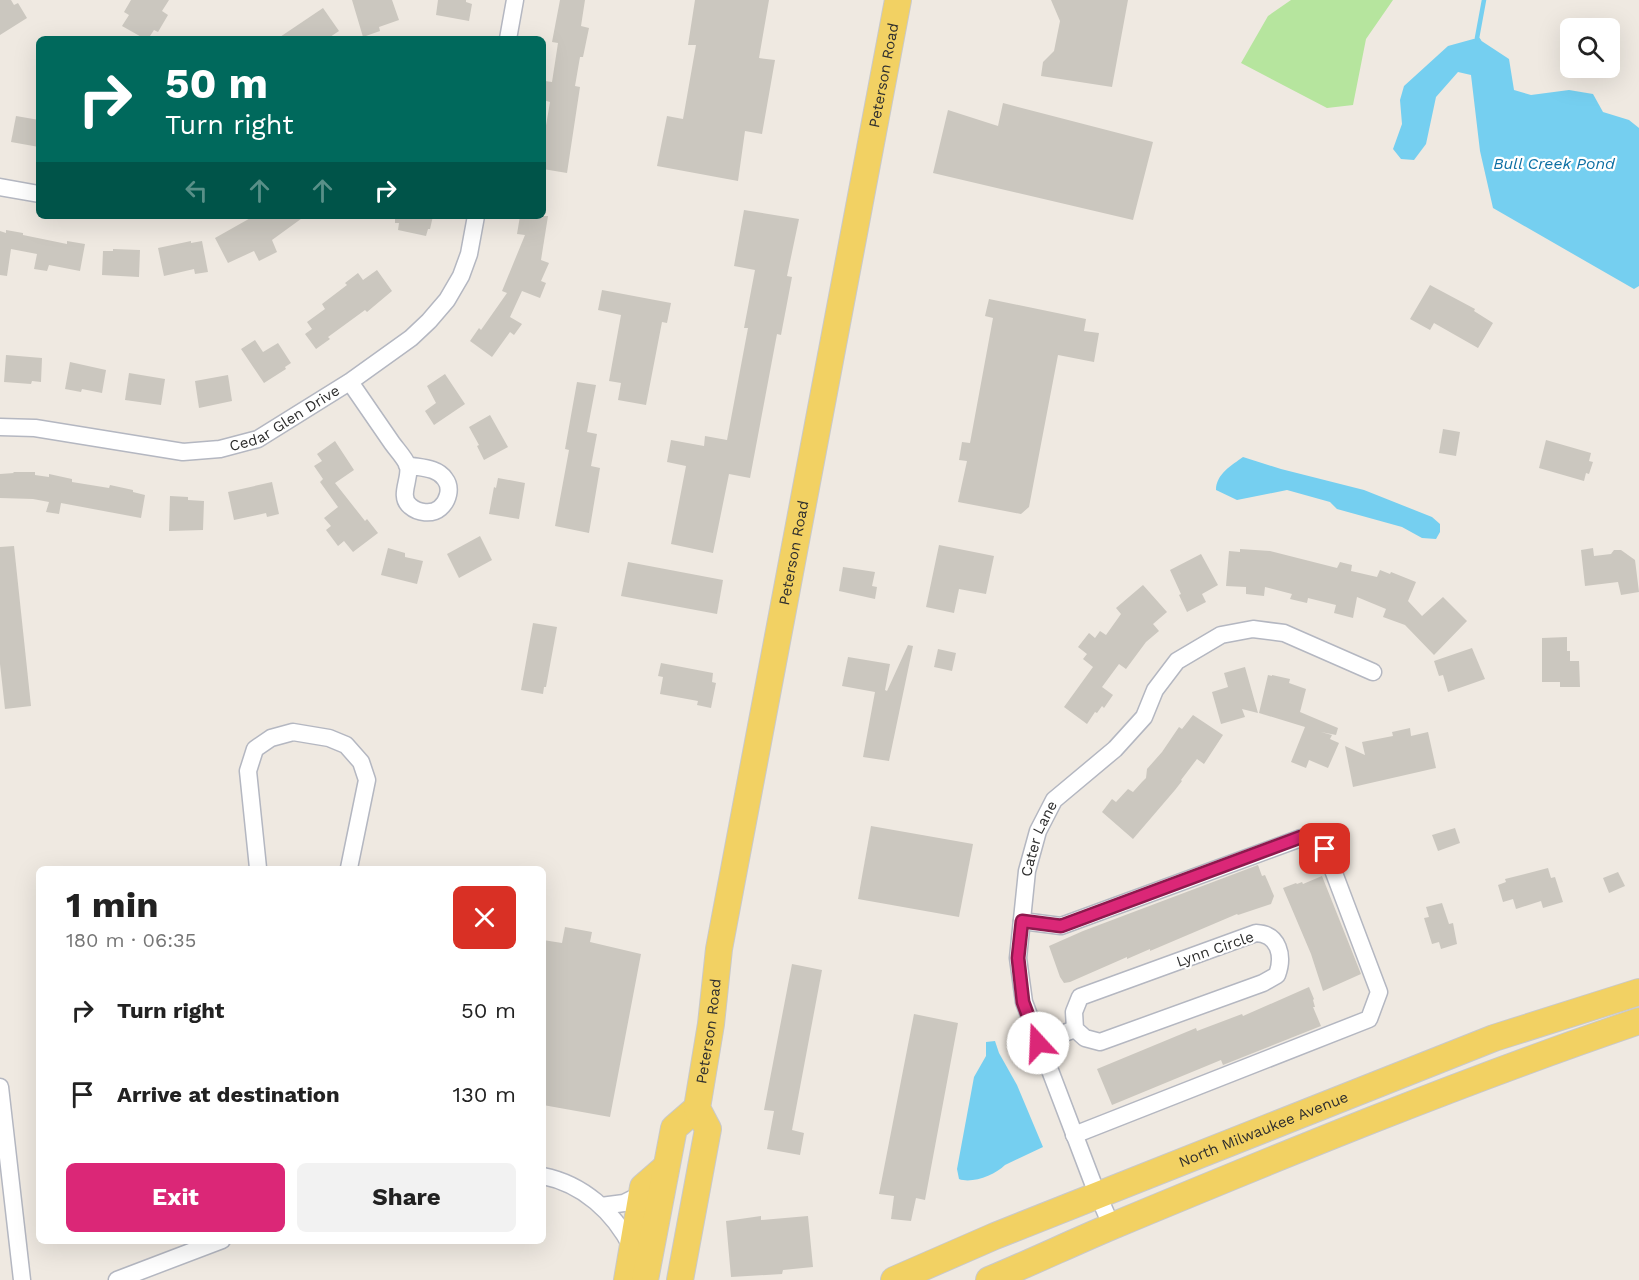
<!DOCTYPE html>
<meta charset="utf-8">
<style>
:root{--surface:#fff;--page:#f2f2f2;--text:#222;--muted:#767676;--accent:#db2777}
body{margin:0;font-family:"Work Sans",sans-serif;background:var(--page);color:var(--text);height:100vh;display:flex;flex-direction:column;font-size:22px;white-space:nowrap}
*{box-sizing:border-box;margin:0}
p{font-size:20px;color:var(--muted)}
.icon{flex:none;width:33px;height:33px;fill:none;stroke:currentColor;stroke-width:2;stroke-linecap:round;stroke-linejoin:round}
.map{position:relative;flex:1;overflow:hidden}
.sheet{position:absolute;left:36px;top:866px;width:510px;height:378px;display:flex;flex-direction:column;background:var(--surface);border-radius:9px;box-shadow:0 6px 24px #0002}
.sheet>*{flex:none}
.banner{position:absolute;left:36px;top:36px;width:510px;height:183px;border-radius:9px;box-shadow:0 6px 24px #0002;background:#00695c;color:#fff;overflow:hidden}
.tools{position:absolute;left:1560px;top:18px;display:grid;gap:12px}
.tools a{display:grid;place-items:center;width:60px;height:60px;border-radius:9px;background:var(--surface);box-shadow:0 6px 24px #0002;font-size:30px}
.pin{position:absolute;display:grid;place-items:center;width:51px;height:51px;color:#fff;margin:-26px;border-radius:12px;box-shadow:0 3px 9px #0006}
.me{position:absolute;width:66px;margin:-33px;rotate:340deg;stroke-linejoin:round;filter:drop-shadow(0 0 4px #0008)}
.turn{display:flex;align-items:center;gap:21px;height:126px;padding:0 30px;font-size:27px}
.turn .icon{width:78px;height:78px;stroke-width:2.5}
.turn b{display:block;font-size:42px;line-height:51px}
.lanes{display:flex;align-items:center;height:57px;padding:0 30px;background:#0003;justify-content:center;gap:30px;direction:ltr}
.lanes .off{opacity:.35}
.round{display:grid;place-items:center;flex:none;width:63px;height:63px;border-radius:9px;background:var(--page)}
.head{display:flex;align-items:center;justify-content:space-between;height:102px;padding:0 30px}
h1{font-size:36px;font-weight:700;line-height:45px}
.button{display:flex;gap:12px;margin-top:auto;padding:12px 30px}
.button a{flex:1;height:69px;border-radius:9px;background:var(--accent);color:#fff;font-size:24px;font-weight:700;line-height:69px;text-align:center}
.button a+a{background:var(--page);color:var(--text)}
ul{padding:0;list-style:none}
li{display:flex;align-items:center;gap:18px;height:84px;padding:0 30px}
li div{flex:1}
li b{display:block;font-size:22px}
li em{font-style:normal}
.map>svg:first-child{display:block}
</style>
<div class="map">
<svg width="1639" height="1280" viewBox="0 0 1639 1280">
<rect width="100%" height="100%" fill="#efe9e1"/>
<!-- green -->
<polygon fill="#b6e59e" points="1291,0 1393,0 1366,39 1353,105 1327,108 1241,63 1268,16"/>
<!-- water -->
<g fill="#75cff0">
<polygon points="1477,38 1509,59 1514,90 1531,95 1569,90 1593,94 1603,112 1629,120 1639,128 1639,286 1634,289 1493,208 1480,151 1471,75 1458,72 1436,97 1426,144 1414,160 1401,159 1393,149 1402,124 1400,100 1404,86 1448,46"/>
<path d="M1243 457 1281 469 1364 490 1432 517 1440 524V532L1436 539 1422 538 1402 527 1337 509 1330 502 1287 490 1237 500 1216 490C1216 474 1232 465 1243 457Z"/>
<path d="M995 1041 999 1053 1017 1085 1043 1147 1005 1165C995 1175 972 1184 959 1179L957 1169 974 1077 986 1056V1042Z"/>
</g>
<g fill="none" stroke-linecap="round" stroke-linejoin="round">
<!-- stream -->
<polyline stroke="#75cff0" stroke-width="4.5" points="1479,41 1477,38 1484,0"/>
</g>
<!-- building -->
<g fill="#cbc7bf">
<polygon points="0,0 11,0 14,5 18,3 27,18 0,35"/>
<polygon points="131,0 169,0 162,11 168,15 158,32 154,30 148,39 145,39 122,26 129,15 124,12"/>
<polygon points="352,0 392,0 399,20 379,27 380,31 363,37"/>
<polygon points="438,0 466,0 466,2 472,4 469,21 436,15"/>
<polygon points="560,0 585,0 581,26 589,28 583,57 580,57 575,86 580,87 567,173 543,169 543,143 550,102 543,100 543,93 545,81 552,82 558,43 552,42"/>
<polygon points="695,0 769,0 759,58 775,60 762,134 745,131 738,181 657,166 667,116 683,119 696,45 688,45"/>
<polygon points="1051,0 1128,0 1112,87 1041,76 1043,62 1054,51 1060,21"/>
<polygon points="323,8 339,31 327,39 277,39"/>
<polygon points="1003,103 1153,142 1133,220 933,173 948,110 998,126"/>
<polygon points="16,116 39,120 39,147 11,142"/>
<polygon points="744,210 799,219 787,276 792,277 781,335 777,334 750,478 729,474 713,553 671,544 686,466 667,462 671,440 704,446 705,436 727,440 748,328 744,328 755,270 734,266"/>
<polygon points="254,216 305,216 272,240 277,252 259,261 254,251 228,263 215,238"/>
<polygon points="395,216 433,216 430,229 428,229 426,236 398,230 399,223 395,223"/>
<polygon points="520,216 548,216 541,260 549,263 541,281 546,283 540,298 522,291 510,317 522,324 514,335 510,332 492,357 470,341 479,328 481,330 507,293 502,291 525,235 517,234"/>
<polygon points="6,230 23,233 23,235 67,244 67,241 85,244 80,271 49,265 47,271 34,269 37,254 11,249 7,276 0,275 0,231 6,233"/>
<polygon points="191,241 191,243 202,241 208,272 195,274 194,269 164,276 158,248"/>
<polygon points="113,249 140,250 139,277 102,275 103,251 113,251"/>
<polygon points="377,270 392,291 367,312 365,310 328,337 330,339 316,349 305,334 312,329 307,322 325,309 322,304 347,285 345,283 358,273 363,280"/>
<polygon points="1430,285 1475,309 1474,311 1493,323 1478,348 1434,323 1430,330 1410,319"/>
<polygon points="602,290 671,303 667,323 662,322 646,405 618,400 621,383 609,381 621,315 598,310"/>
<polygon points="989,299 1086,319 1084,331 1099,333 1094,362 1058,355 1029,507 1021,514 958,502 967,461 959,460 962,442 970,443 993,318 985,316"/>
<polygon points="255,340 263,352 278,343 291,363 285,367 286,369 264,383 241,349"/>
<polygon points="6,355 42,358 41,382 32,381 31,384 4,382"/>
<polygon points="70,362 106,370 102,393 82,389 81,392 65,389"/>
<polygon points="129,373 165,379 161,405 125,400"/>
<polygon points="445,374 465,404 434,425 425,411 436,403 427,386"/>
<polygon points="228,375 232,401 199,408 195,381"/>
<polygon points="577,382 596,385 587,432 597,434 591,466 600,468 589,533 555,526 569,450 565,449"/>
<polygon points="490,415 508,447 484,460 477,446 479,445 469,427"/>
<polygon points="1443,429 1460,432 1456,456 1439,453"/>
<polygon points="1546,440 1591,453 1589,461 1593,462 1589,474 1586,473 1584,481 1539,468"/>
<polygon points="335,441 354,470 335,483 365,521 367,519 378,533 353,552 344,541 338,546 326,530 331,526 324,518 338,507 320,482 323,479 314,466 322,461 317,454"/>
<polygon points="13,472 35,472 35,475 49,477 49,474 72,479 72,482 109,488 110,485 133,490 133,492 145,495 141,518 61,503 59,514 46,512 49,502 33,499 0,498 0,474 14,473"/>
<polygon points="498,478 525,483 519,519 489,514 494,487 496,488"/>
<polygon points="272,482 279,514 267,517 266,513 234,520 228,492"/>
<polygon points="170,496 188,497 188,500 204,501 203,530 169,531"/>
<polygon points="480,536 492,560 459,578 447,554"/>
<polygon points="939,545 994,556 986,594 959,589 954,613 926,607"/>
<polygon points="14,546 31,706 5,709 0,664 0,547"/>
<polygon points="388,548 405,553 405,557 423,561 417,584 381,575"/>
<polygon points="1593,548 1594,556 1611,554 1614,550 1621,550 1635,560 1639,592 1621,595 1618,582 1585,586 1581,550"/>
<polygon points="1240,549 1270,551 1337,568 1340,562 1352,565 1351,571 1377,577 1380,570 1390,574 1391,572 1416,582 1408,601 1422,616 1443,597 1467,621 1434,655 1405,625 1383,617 1386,609 1357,597 1353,618 1334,613 1336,605 1308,598 1307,603 1290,599 1292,594 1265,587 1264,596 1246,594 1246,587 1226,586 1229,551 1240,552"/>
<polygon points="1201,554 1218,585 1202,594 1206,602 1187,612 1179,595 1181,594 1170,570"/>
<polygon points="628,562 723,580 717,614 621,596"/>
<polygon points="843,567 875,572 872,586 877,587 875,599 839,591"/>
<polygon points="1143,585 1167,612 1153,624 1159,631 1146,642 1126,669 1119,664 1102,687 1113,695 1104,708 1102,706 1097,713 1095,712 1087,724 1064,707 1093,667 1083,659 1087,654 1078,647 1089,633 1095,638 1100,631 1106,635 1121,614 1116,608"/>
<polygon points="533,623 557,627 546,687 544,687 543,694 521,690"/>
<polygon points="1567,637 1567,651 1570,651 1570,661 1579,661 1580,687 1560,687 1560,682 1542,682 1542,638"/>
<polygon points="908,645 913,646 889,761 863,757 875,692 842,686 848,657 890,664 885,690 887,691"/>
<polygon points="1472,648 1485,679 1448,692 1443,675 1439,676 1434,661"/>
<polygon points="938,649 956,653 952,671 934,667"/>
<polygon points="661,663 713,673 712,682 716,683 711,708 697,705 698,701 660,694 663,677 658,676"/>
<polygon points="1245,667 1258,713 1242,709 1245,717 1221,724 1212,692 1228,687 1224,673"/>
<polygon points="1268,675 1272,676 1272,675 1290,679 1289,683 1306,689 1300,712 1338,728 1336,735 1321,732 1332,735 1330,739 1339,743 1328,768 1309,760 1306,768 1291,762 1305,727 1259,713"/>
<polygon points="1193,715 1223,735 1204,764 1197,759 1181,780 1182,781 1175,790 1133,839 1102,812 1112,799 1116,802 1128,789 1133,792 1142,782 1146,778 1147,769 1162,752 1179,727 1182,729"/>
<polygon points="1410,728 1411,736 1428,732 1436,768 1353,787 1345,746 1365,755 1362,742 1393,736 1392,732"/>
<polygon points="871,826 973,844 959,917 858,899"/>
<polygon points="1455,828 1460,843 1438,851 1432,835"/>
<polygon points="1258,865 1262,876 1265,875 1274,896 1271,904 1238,915 1237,914 1150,951 1150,949 1127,959 1127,957 1070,982 1064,983 1060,977 1049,946 1083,931"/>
<polygon points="1548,868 1551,878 1555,877 1563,902 1543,908 1541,901 1516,909 1513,899 1503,902 1498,885 1506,882 1505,879"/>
<polygon points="1618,872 1625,886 1609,893 1603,878"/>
<polygon points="1322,876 1361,974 1323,991 1311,954 1283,888 1296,883 1297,884 1302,882 1303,884"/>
<polygon points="1442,903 1449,924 1453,923 1457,944 1441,949 1439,942 1432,944 1424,918 1429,917 1426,907"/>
<polygon points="565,927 592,932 590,942 641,954 610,1117 543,1105 543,940 562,943"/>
<polygon points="792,964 822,970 792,1130 804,1133 800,1155 767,1149 774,1111 764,1110"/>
<polygon points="1309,987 1314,999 1313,1000 1315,1007 1313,1007 1321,1026 1223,1065 1221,1060 1112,1105 1097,1069 1196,1028 1197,1031 1242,1014 1243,1016"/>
<polygon points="914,1014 958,1023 925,1200 916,1198 911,1221 891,1219 894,1196 879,1194"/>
<polygon points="761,1216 761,1220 808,1216 813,1267 783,1270 782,1274 731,1277 726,1221"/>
</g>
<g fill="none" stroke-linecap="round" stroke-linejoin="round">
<defs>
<g id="minor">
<polyline points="508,39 515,0"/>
<polyline points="0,187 39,194"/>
<path d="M350 382C364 402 378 423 392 443 397 450 405 458 408 466 411 479 398 496 410 506 418 513 432 515 440 508 448 501 452 488 445 479 437 467 420 468 407 465"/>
<path id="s1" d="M0 427 35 428 183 452 220 449 258 439 351 381 411 338 429 321 447 300 461 276 469 254 476 216"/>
<polyline points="258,868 248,771 255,749 271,738 293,732 329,738 346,745 361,762 367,780 349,868"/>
<polyline points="1022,921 1061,926 1301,838 1325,849 1379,992 1369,1019 1074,1135"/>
<path d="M1256 933C1279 934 1284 956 1277 975L1263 983 1100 1042 1085 1038 1075 1029 1074 1012 1080 997Z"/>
<polyline points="1038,1043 1075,1029"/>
<polyline points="0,1087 22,1280"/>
<path d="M543 1176C583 1184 614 1212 632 1248"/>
<polyline points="601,1206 624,1203 642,1194"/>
<path id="s2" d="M1112 1227 1094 1186 1024 1002 1018 958 1027 871 1038 831 1054 800 1115 749 1144 717 1155 690 1177 661 1221 635 1253 629 1284 633 1373 672"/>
<polyline points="117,1280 222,1240"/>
</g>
<g id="primary">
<polyline points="627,1280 643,1187 666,1167"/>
<polyline points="645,1280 674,1128 697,1108"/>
<path id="s3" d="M680 1280 708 1129 697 1108 711 1024 719 949 898 0"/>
<path id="s4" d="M894 1280 995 1236 1494 1038 1639 992"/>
<path d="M989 1280C1030 1263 1070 1244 1110 1227 1285 1154 1460 1082 1639 1021"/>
</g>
</defs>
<!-- minor casing -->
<use href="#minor" stroke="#b4b7c1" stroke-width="19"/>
<!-- primary casing -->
<use href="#primary" stroke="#c9c9c9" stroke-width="28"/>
<!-- minor -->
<use href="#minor" stroke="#fff" stroke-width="16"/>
<!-- primary -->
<use href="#primary" stroke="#f2d163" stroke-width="26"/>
</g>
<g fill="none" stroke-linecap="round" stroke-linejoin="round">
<defs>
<polyline id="route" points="1038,1043 1023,1002 1018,958 1022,921 1061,926 1301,837 1325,849"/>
</defs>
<!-- route casing -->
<use href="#route" stroke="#8e194d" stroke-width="15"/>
<!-- route -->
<use href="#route" stroke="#db2777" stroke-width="10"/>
</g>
<g text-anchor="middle" stroke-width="4.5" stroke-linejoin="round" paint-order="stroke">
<!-- street labels -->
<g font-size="15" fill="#2e2e2e" stroke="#fff">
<text dy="5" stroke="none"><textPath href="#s3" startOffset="1227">Peterson Road</textPath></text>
<text dy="5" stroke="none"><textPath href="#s1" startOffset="294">Cedar Glen Drive</textPath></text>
<text dy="5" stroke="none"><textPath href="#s3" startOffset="741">Peterson Road</textPath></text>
<text dy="5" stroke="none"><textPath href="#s2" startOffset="408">Cater Lane</textPath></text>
<text transform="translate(1215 949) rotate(-19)" y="5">Lynn Circle</text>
<text dy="5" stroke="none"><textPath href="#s3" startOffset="255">Peterson Road</textPath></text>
<text dy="5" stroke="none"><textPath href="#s4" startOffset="399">North Milwaukee Avenue</textPath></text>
</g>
<!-- water labels -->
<g font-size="16" font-style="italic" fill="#0d6fa3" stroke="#fff">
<text x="1554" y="169">Bull Creek Pond</text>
</g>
</g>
</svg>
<div class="tools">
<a><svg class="icon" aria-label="search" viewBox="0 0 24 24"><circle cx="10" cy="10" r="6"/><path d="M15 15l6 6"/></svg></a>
</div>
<div class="pin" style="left:1325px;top:849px;background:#d93025"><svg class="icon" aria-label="arrive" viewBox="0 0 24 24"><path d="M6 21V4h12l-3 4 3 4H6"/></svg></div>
<svg class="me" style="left:1038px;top:1043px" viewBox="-20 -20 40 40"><circle r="19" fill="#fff"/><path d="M0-13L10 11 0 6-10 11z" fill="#db2777"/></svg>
<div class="banner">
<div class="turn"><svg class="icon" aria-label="right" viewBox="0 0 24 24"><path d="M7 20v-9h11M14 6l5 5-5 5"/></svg><div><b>50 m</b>Turn right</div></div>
<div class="lanes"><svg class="icon off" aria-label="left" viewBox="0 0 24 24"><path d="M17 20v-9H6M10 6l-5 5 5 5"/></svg><svg class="icon off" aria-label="ahead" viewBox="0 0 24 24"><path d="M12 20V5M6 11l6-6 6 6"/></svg><svg class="icon off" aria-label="ahead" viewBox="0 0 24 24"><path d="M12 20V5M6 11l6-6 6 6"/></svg><svg class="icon" aria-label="right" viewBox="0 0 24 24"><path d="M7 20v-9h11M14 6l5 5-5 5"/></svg></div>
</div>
<section class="sheet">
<div class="head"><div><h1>1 min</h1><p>180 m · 06:35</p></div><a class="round" style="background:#d93025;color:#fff"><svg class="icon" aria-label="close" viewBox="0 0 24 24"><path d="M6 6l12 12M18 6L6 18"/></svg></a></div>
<ul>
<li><svg class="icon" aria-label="right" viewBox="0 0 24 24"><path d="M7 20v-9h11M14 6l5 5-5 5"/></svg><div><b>Turn right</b></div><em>50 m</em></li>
<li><svg class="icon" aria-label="arrive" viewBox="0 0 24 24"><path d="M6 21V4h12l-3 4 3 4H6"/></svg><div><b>Arrive at destination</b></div><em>130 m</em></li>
</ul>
<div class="button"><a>Exit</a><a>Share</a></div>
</section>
</div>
